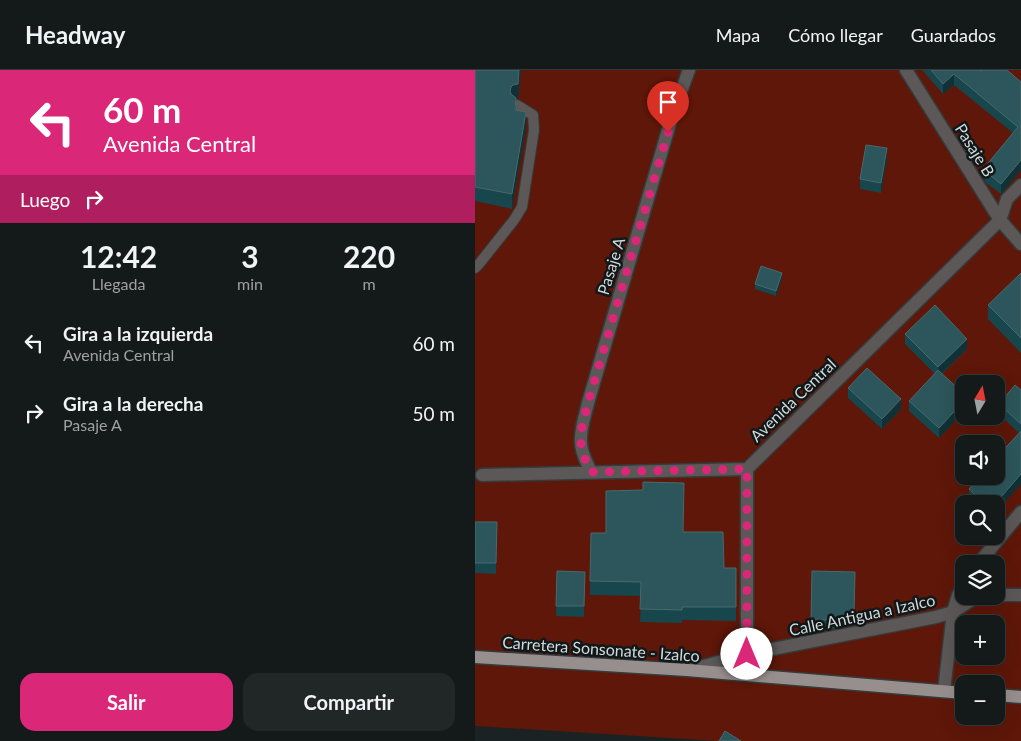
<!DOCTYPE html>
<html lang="es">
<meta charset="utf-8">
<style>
:root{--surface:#141a1a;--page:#212727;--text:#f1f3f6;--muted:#9da1a2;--line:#333839;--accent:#db2777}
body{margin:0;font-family:Lato,sans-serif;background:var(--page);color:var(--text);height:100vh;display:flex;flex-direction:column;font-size:19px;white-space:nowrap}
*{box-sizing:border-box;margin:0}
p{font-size:16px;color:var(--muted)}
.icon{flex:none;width:28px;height:28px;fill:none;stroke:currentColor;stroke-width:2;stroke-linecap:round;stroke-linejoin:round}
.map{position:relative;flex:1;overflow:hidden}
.side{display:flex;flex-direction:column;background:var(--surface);width:475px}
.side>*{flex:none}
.guide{background:#db2777;color:#fff;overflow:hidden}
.needle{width:32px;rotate:10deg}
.fabs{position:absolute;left:480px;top:305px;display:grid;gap:10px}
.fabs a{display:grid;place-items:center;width:50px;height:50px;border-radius:10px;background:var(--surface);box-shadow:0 5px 20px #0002,0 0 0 1px var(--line);font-size:25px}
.pin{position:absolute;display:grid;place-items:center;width:42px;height:42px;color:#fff;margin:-51px -21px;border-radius:50% 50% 50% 0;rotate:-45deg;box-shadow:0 0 5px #0007}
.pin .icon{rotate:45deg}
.me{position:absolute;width:55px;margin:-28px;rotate:0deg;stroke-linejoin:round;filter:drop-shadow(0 0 4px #0008)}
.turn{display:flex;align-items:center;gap:18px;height:105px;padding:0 20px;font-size:22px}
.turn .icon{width:65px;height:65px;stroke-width:2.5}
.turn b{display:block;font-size:35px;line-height:42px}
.then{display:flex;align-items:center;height:48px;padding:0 20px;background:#0003;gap:10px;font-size:19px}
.eta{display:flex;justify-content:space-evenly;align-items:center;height:85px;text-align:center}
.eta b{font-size:30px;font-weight:700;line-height:35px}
.button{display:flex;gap:10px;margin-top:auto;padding:10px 20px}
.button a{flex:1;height:58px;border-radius:15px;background:var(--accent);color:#fff;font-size:20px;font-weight:700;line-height:58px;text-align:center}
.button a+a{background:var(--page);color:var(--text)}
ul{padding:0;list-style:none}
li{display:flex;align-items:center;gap:15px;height:70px;padding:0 20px}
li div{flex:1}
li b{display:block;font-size:19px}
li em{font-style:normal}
header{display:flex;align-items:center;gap:30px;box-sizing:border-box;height:70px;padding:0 25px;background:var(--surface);border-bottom:1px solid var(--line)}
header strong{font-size:24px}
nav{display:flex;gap:28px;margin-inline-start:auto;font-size:18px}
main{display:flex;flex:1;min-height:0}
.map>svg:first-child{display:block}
</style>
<header>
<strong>Headway</strong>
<nav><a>Mapa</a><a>Cómo llegar</a><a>Guardados</a></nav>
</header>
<main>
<section class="side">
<div class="guide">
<div class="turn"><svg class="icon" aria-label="left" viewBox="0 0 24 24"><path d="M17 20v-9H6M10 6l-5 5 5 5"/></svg><div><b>60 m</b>Avenida Central</div></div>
<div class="then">Luego<svg class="icon" aria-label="right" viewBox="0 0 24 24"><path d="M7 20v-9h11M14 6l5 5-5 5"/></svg></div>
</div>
<div class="eta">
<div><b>12:42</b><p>Llegada</p></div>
<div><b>3</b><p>min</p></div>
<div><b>220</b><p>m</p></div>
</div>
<ul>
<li><svg class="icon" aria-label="left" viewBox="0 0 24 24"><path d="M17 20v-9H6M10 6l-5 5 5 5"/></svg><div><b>Gira a la izquierda</b><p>Avenida Central</p></div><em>60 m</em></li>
<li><svg class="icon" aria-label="right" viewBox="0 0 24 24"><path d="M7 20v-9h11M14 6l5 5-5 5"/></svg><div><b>Gira a la derecha</b><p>Pasaje A</p></div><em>50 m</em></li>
</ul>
<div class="button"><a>Salir</a><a>Compartir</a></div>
</section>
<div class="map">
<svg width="546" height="671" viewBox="0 0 546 671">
<rect width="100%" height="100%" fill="#1a2223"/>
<!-- green -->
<path fill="#5e1709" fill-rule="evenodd" d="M0 0H546V671H243L0 656ZM489 314H521V346H489ZM489 374H521V406H489ZM489 434H521V466H489ZM489 494H521V526H489ZM489 554H521V586H489ZM489 614H521V646H489Z"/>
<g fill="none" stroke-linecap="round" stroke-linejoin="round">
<defs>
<polyline id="service" points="0,198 4,194 39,150 47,137 59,60 58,45 42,35"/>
<g id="minor">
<polyline points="431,0 525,150 546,174"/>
<polyline points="272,399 272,584"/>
<path d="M116 402C112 393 106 383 106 372 105 359 110 346 113 333L198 43 214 0"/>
<polyline points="7,405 272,399 525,150 532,129 546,115"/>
<polyline points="503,494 546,442"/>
<polyline points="469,621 478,542 483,525 489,516"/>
</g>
<g id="tertiary">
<polyline points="521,525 546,525"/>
<polyline points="215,600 272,584 461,547 478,542 498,529 507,526"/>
</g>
<g id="primary">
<polyline points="0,587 212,600 489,623"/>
<polyline points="521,625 546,627"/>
</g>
</defs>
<!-- service casing -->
<use href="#service" stroke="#343c3d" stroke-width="12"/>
<!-- minor casing -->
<use href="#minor" stroke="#343c3d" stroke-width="15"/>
<!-- tertiary casing -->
<use href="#tertiary" stroke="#343c3d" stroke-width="15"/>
<!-- primary casing -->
<use href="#primary" stroke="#343c3d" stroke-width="15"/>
<!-- service -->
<use href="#service" stroke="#5b5857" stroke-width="10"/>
<!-- minor -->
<use href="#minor" stroke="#5b5857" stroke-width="12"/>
<!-- tertiary -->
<use href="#tertiary" stroke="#5b5857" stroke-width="12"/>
<!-- primary -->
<use href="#primary" stroke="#978f8d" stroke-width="12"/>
</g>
<!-- wall -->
<g fill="#17464c">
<polygon points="0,0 46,0 43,28 41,29 41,41 51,57 37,139 0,131"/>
<polygon points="447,0 505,0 506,1 546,12 546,100 526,124 511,113 509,108 509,98 538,63 479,15 468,24"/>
<polygon points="412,89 406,123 385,119 385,109"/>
<polygon points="546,203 546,283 513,249 513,235"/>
<polygon points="307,208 301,226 280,219 280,214"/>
<polygon points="430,264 492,279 467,304 464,368 434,341 434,331 460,304 430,274"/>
<polygon points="373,318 426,339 407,359 373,328"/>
<polygon points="546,320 546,414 521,442 521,434 499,434 494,429 494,419 544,363 524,344 524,334"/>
<polygon points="0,452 22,452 21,504 0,503"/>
<polygon points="209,462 249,498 261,498 261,551 207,550 207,553 165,552 166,526 115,525 115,511"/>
<polygon points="82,501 110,502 109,547 81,546"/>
<polygon points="337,501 380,502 379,555 353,560 336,560"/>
</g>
<!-- shaded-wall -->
<g fill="#103135">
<polygon points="44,0 46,0 43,28 41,29 41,43 35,35 35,21 36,17"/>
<polygon points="479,4 479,15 468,24 468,14"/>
<polygon points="51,42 51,57 37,139 37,124"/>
<polygon points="412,78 412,89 406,123 406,113"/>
<polygon points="546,90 546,100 526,124 526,114"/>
<polygon points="307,203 307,208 301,226 301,221"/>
<polygon points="492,269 492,279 463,307 463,297"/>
<polygon points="426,329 426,339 407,359 407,349"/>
<polygon points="489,331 489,342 464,368 464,358"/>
<polygon points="546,404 546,414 521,442 521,434 520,434"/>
</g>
<!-- building -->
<g fill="#2c565b" stroke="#466a6f">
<polygon points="0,0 44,0 43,14 38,15 36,17 35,21 36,24 41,28 40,40 51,42 37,124 0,117"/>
<polygon points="456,0 505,0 506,1 507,0 532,0 546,12 546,90 526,114 511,102 509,98 543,57 479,4 468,14"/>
<polygon points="391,75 412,78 406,113 385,109"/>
<polygon points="286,196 307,203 301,221 280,214"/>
<polygon points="546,203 546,268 513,235"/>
<polygon points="460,235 492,269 463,297 430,264"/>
<polygon points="392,298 426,329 407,349 373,318"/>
<polygon points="463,300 489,324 489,331 464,358 434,331"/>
<polygon points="540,315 546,320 546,354 524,334"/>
<polygon points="546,361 546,404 520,434 510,434 494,419 505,406 521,406 521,388"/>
<polygon points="168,412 209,413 208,462 248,462 249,498 261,498 261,537 207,537 207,540 165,539 166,512 115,511 116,463 131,463 131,421 168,420"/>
<polygon points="0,452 22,452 21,493 0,493"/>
<polygon points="82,501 110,502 109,536 81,536"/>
<polygon points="337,501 380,502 379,544 353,550 336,549"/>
<polygon points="250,661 266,671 244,671"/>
</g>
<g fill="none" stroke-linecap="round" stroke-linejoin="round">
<!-- route -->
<path stroke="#db2777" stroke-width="9" stroke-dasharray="0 16.2" d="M193 62 113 333C110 346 105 359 106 372 106 383 112 393 116 402L272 399V584"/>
</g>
<g text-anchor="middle" stroke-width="5" stroke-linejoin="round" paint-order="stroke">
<!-- street labels -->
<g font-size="16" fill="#d4d9da" stroke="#111819">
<text transform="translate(500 80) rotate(58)" y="6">Pasaje B</text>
<text transform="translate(136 196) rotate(-73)" y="6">Pasaje A</text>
<text transform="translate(318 330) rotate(-44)" y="6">Avenida Central</text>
<text transform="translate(387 545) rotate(-12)" y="6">Calle Antigua a Izalco</text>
<text transform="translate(126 579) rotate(4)" y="6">Carretera Sonsonate - Izalco</text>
</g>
</g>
</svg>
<div class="fabs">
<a><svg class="needle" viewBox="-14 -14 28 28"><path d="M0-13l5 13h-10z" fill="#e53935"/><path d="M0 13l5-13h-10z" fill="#9da1a2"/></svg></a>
<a><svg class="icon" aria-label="sound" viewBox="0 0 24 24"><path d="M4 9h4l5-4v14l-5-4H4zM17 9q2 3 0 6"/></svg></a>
<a><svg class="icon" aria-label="search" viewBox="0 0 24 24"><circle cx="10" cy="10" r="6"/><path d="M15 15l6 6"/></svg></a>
<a><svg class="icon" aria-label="layers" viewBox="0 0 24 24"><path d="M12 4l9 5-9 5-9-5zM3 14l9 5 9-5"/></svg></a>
<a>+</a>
<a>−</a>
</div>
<div class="pin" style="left:193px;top:62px;background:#d93025"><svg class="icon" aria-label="arrive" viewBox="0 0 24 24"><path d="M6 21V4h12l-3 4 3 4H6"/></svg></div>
<svg class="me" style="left:272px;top:584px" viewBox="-20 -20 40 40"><circle r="19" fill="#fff"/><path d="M0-13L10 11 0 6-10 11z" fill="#db2777"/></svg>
</div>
</main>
